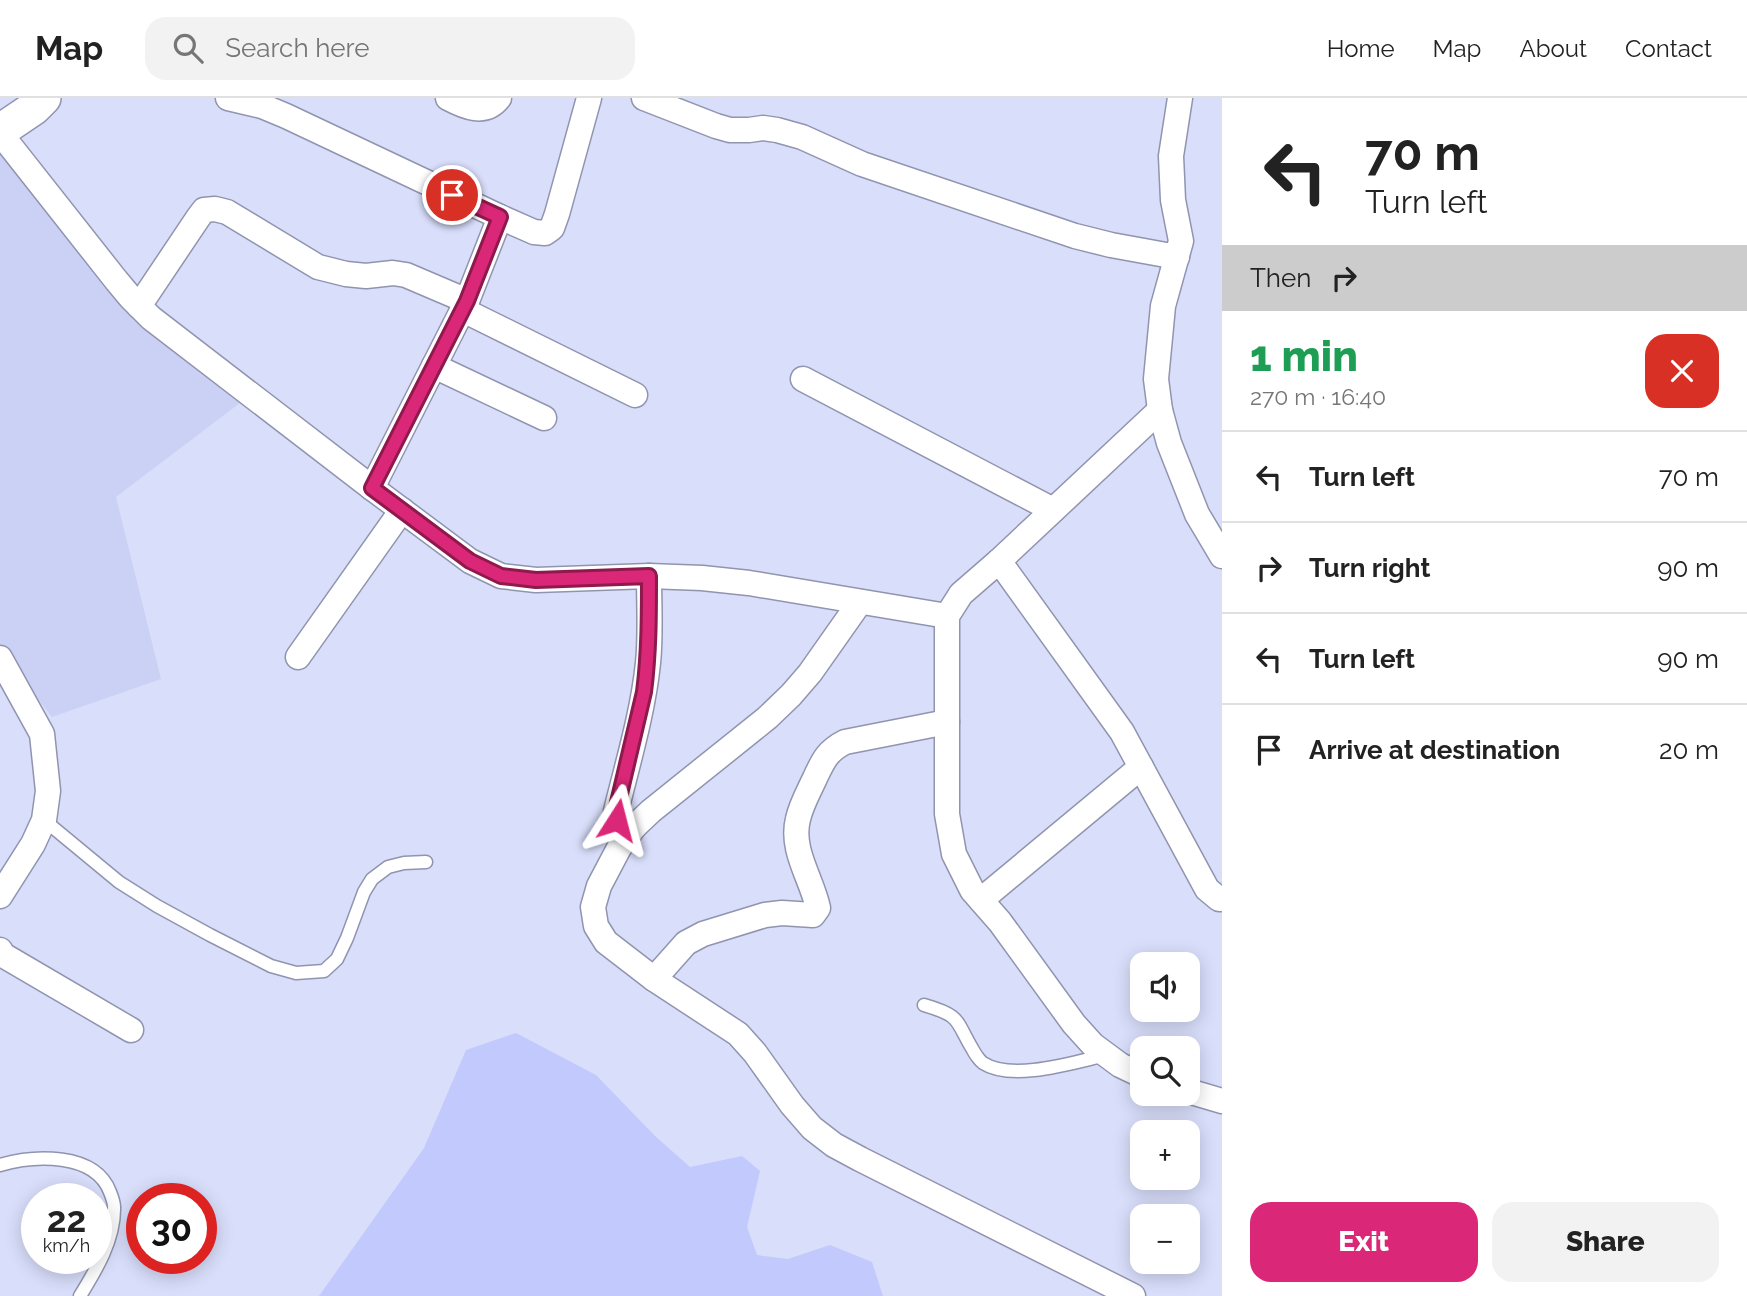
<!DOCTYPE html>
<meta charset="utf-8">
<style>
:root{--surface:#fff;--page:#f2f2f2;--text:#222;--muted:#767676;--line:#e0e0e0;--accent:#db2777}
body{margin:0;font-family:Raleway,sans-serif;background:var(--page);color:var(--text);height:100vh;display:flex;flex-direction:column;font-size:26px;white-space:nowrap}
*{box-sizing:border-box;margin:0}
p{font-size:23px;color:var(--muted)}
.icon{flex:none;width:38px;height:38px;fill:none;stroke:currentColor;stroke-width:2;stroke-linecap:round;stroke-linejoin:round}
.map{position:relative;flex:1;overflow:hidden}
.panel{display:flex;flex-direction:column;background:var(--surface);width:525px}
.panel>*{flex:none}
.top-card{background:#fff;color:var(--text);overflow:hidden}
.controls{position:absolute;left:1130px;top:854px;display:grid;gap:14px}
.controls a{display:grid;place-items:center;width:70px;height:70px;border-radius:14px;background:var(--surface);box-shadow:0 4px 18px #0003;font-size:35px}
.speed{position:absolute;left:21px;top:1085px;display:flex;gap:14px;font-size:35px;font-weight:700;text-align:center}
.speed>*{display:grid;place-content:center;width:91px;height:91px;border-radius:50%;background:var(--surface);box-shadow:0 4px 18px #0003;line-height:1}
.speed small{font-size:18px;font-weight:400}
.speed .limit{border:10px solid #d22;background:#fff;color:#111}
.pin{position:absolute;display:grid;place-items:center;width:60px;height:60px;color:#fff;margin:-30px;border:4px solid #fff;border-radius:50%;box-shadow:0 2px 7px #0007}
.me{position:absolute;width:77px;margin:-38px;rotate:9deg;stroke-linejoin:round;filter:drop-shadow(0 0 5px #0008)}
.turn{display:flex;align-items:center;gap:24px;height:147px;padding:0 28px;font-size:32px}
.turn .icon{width:91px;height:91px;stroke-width:2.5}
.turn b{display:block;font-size:49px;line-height:60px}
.then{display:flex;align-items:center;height:66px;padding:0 28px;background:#0003;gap:14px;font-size:26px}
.round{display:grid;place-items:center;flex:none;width:74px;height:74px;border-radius:21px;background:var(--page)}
.overview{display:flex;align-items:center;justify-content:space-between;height:119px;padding:0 28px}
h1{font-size:42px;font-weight:800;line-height:52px;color:#1e9e55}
.action{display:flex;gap:14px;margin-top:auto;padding:14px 28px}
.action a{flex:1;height:80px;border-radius:21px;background:var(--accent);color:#fff;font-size:28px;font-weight:800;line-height:80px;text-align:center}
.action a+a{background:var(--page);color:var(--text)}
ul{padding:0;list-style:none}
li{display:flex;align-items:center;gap:21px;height:91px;padding:0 28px;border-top:2px solid var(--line)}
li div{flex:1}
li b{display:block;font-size:26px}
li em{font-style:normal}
header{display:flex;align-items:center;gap:42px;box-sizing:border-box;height:98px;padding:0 35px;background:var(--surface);border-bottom:2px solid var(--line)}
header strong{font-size:33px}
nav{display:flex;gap:38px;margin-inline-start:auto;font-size:24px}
.search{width:490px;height:63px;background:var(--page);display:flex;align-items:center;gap:18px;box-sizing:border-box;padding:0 24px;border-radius:21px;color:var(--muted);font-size:26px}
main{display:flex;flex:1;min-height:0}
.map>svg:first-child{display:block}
</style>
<header>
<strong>Map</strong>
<div class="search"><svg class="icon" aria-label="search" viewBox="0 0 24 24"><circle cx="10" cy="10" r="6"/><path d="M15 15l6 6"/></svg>Search here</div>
<nav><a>Home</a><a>Map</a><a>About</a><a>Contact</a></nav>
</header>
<main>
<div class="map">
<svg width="1222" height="1198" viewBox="0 0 1222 1198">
<rect width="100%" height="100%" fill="#d9defb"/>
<!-- built -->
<polygon fill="#cbd1f4" points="16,49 138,192 261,289 116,399 161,581 52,619 0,553 0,57"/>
<!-- green -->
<polygon fill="#c2c9fd" points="516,935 596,977 655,1038 690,1069 742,1058 760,1073 747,1129 757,1157 788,1161 830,1147 872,1164 883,1198 319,1198 424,1050 466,952"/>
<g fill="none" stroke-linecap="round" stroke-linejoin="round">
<defs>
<g id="lane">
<polyline points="44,722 119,784 157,808 210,837 271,868 296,875 324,873 337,861 347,840 364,794 372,781 388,769 404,765 426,764"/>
<path d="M924 907C962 918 955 922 973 952 975 956 980 963 983 965 1012 984 1075 964 1106 957"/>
<path d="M0 1067C34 1057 95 1054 110 1094 112 1099 114 1104 114 1109 115 1141 96 1172 80 1198"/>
</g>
<g id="street">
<polyline points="228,0 262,8 286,18 500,119 534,134 545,135 552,130 557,116 589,0"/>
<path d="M448 0C465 9 485 18 499 0"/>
<polyline points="644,0 716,28 730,32 749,32 763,30 777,32 802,39 862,66 1075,138 1111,147 1177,159"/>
<polyline points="1180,0 1171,58 1173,102 1181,143 1163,208 1156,281 1160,312 1169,345 1197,416 1222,458"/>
<polyline points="0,35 116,182 131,200 151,220 372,390 470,463 501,478 536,482 649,478 702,480 749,485 947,518"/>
<polyline points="139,208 198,120 204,112 215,111 227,114 318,169 346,176 366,178 393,175 406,177 467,203"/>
<polyline points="463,212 635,297"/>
<polyline points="434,268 544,320"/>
<polyline points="803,281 1053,412"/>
<polyline points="372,390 467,203 500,119"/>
<polyline points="999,463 1122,634 1207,791 1219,801 1222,801"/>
<polyline points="860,504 810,575 791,597 767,620 651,713 634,729 619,750 599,788 593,809 596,828 606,844 654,881 738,936 755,955 792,1007 812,1030 834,1047 860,1061 1133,1198"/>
<polyline points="298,559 402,412"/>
<polyline points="0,560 42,636 48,693 44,722 33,746 0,798"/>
<path d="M634 729 621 728 616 722V713C628 664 643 614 648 565 651 536 649 507 649 478"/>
<polyline points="981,802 1141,669"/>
<polyline points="0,852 3,857 131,932"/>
<path d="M654 881 686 845 703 836 765 817 782 815 813 817 818 810C812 781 790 752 798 721 801 707 809 693 815 680 823 663 827 653 845 644L947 624"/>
<polyline points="1143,978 1120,967 1093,947 1074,926 1000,824 972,792 954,756 947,716 947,518 961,496 999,463 1160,312"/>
<polyline points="1188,993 1222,1003"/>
</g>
<polyline id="secondary" points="0,33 34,10 44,0"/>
</defs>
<!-- lane casing -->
<use href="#lane" stroke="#9094af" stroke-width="15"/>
<!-- street casing -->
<use href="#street" stroke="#9094af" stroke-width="27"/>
<!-- secondary casing -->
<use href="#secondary" stroke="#9094af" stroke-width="36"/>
<!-- lane -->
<use href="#lane" stroke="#fff" stroke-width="12"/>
<!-- street -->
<use href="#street" stroke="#fff" stroke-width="24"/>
<!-- secondary -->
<use href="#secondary" stroke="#fff" stroke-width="33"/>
</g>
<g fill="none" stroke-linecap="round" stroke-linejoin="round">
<defs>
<path id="route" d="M452 97 500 119 467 203 372 390 470 463 501 478 536 482 649 478C649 517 649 555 644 594L616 713 617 722"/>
</defs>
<!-- route casing -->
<use href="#route" stroke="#8e194d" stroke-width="18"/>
<!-- route -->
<use href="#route" stroke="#db2777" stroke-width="12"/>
</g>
</svg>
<div class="controls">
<a><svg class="icon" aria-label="sound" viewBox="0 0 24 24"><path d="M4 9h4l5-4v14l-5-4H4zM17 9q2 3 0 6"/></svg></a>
<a><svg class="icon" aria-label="search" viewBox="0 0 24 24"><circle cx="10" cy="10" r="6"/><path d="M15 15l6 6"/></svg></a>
<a>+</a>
<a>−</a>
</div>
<div class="speed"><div>22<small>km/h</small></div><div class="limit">30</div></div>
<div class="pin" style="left:452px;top:97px;background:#d93025"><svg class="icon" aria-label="arrive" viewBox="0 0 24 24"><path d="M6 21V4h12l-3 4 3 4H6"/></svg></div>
<svg class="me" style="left:617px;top:722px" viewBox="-20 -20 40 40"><path d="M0-17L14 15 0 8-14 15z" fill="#db2777" stroke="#fff" stroke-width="4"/></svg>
</div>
<section class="panel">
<div class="top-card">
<div class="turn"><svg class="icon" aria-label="left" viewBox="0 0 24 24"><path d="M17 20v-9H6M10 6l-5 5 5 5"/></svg><div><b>70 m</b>Turn left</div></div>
<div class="then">Then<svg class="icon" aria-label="right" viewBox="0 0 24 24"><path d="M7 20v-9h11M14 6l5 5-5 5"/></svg></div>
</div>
<div class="overview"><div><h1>1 min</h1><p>270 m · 16:40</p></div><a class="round" style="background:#d93025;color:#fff"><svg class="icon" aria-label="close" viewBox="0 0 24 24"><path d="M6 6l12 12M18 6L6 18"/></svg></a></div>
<ul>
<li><svg class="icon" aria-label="left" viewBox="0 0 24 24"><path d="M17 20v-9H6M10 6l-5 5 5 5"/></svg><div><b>Turn left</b></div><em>70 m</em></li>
<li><svg class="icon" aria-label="right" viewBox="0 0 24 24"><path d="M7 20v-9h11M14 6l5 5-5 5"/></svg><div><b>Turn right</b></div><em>90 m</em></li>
<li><svg class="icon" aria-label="left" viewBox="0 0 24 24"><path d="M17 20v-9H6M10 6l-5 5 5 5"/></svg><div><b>Turn left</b></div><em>90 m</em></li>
<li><svg class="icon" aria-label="arrive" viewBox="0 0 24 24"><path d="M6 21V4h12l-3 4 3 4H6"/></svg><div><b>Arrive at destination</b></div><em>20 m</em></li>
</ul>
<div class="action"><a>Exit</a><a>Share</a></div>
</section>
</main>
